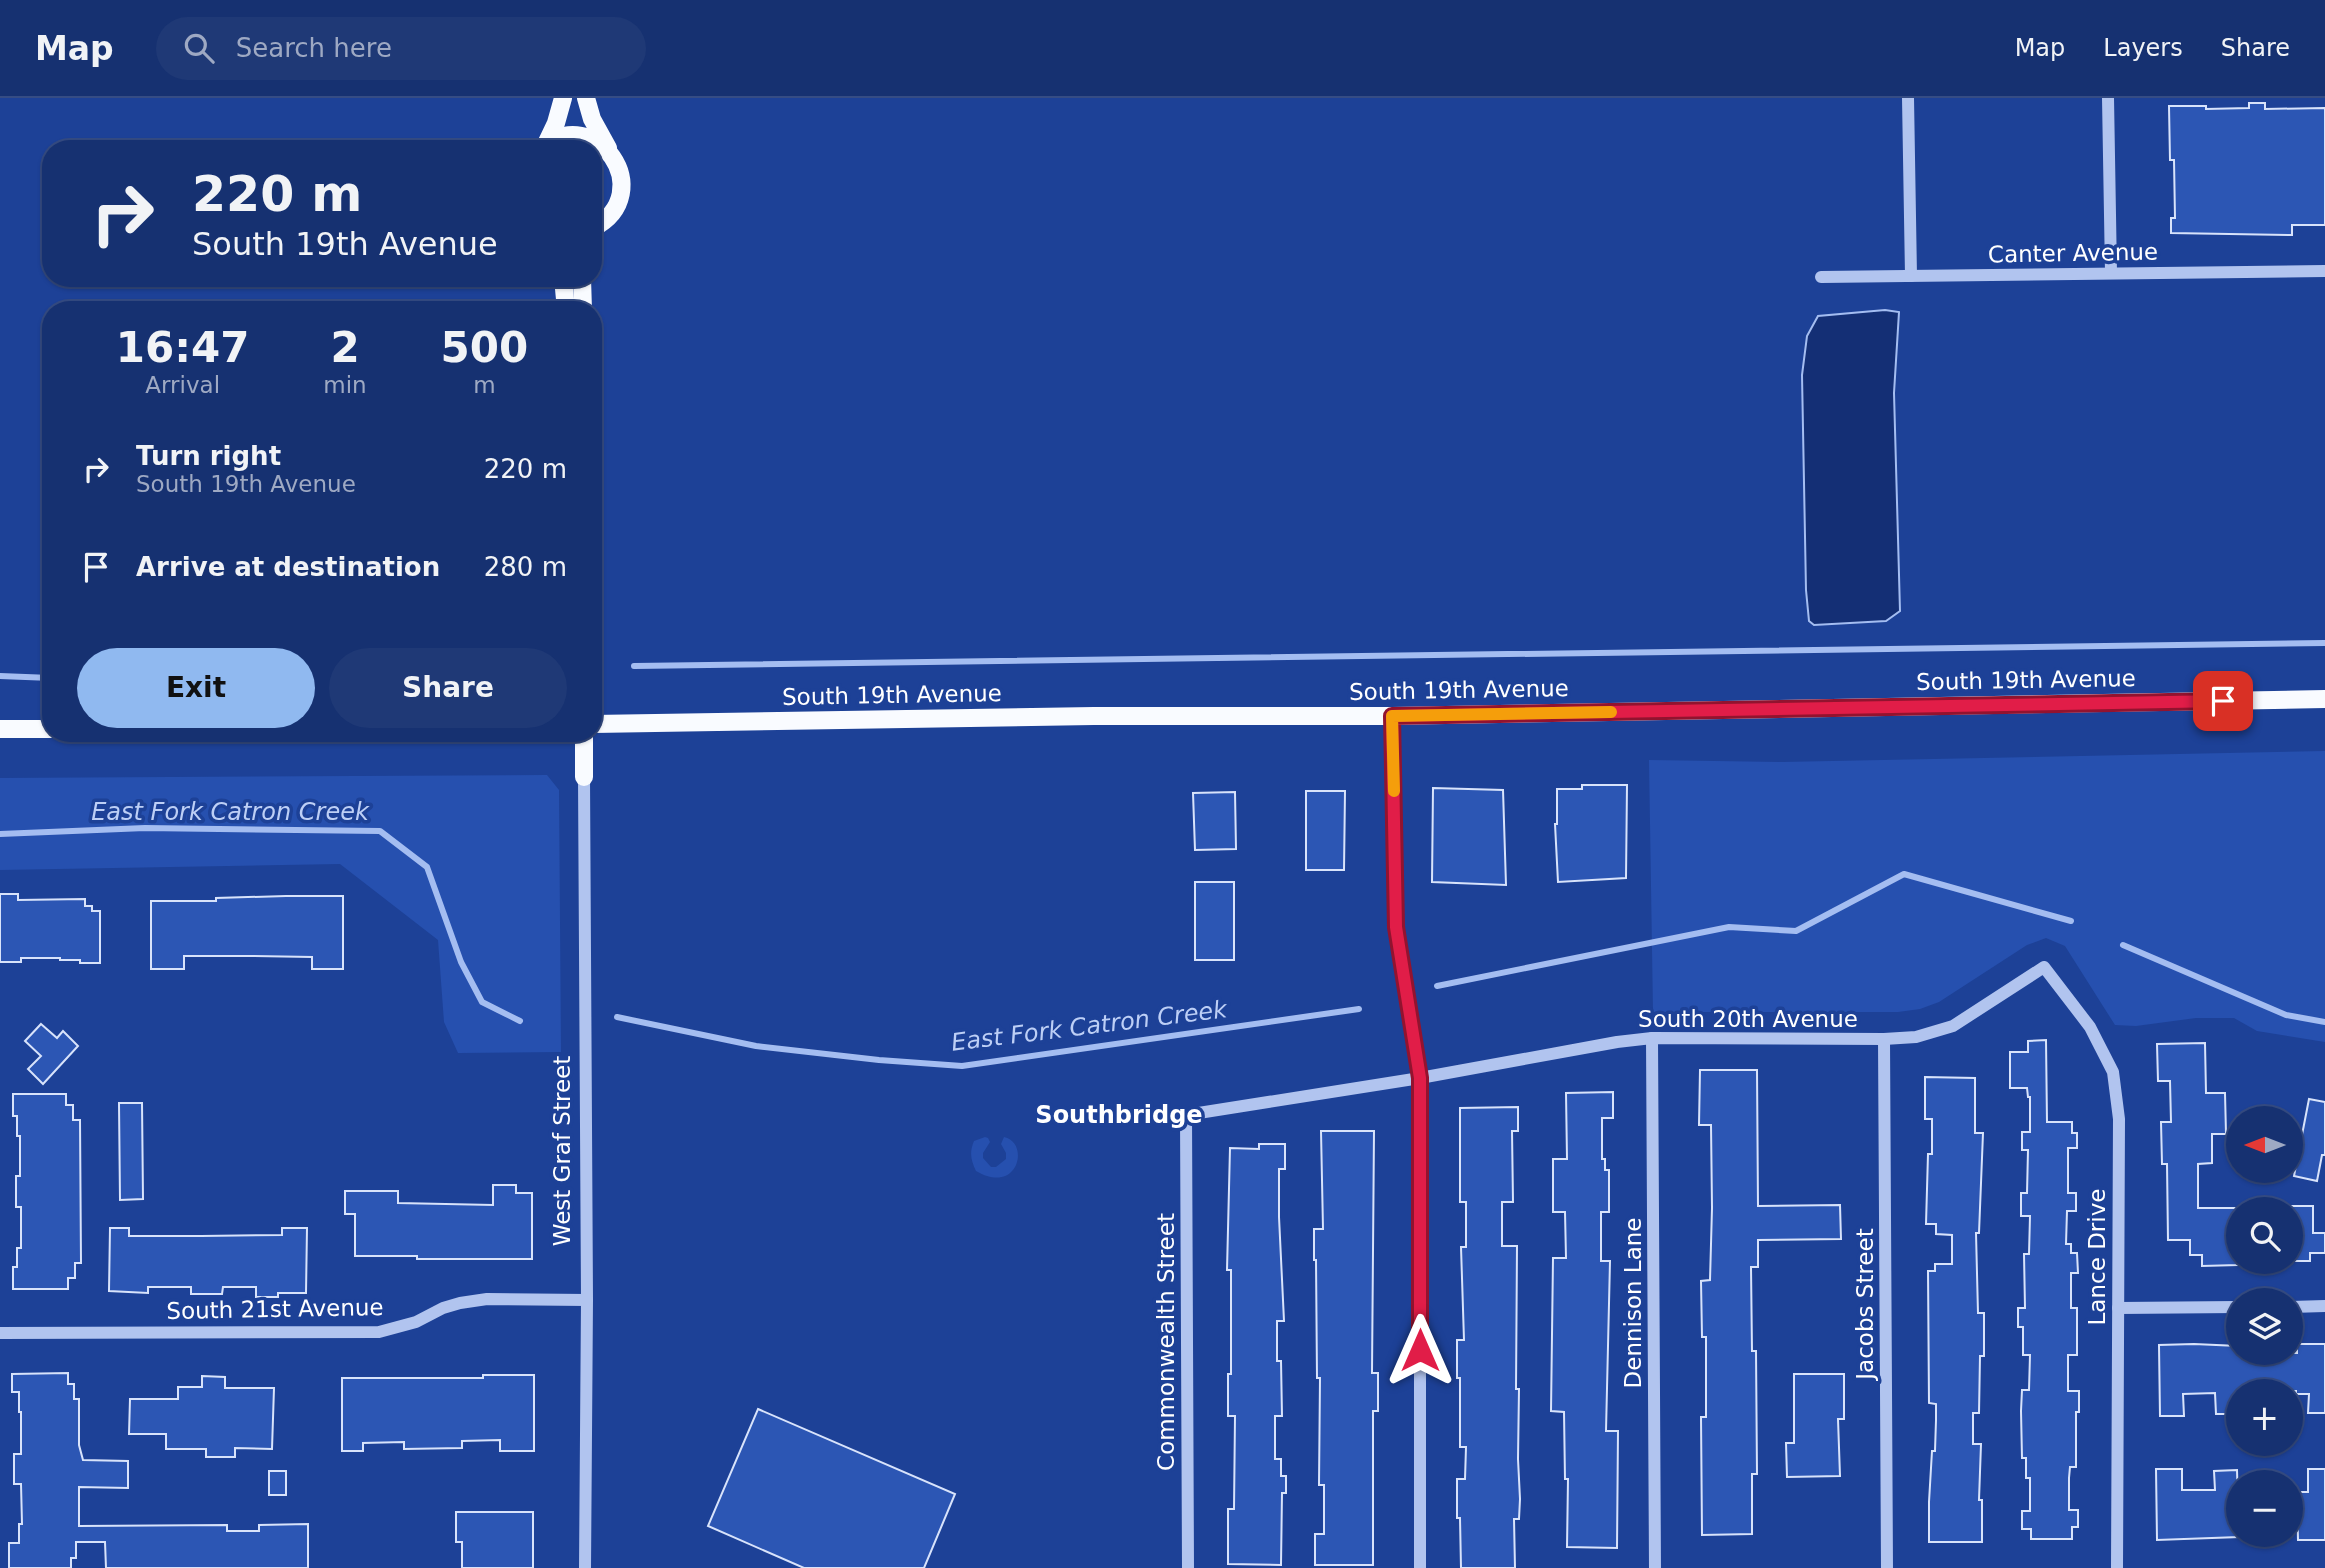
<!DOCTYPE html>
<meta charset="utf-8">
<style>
:root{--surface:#163171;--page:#1f3976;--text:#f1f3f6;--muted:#9ea9c3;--line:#354c84;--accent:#90b9f0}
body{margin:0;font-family:"DejaVu Sans",sans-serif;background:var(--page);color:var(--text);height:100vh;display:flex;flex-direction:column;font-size:26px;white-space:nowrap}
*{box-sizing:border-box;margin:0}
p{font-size:23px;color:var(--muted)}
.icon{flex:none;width:38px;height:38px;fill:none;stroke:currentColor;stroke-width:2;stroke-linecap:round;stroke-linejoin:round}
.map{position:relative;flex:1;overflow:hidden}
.panel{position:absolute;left:42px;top:203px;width:560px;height:441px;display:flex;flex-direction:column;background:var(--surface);border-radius:28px;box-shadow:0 2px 5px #0004,0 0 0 2px var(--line)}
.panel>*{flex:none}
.top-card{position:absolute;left:42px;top:42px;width:560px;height:147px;border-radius:28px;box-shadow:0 2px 5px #0004,0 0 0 2px var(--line);background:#163171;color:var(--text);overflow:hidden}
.needle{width:46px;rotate:270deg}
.tools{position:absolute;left:2226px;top:1008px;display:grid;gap:14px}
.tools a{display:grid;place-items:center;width:77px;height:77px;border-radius:50%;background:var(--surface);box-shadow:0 2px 5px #0004,0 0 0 2px var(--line);font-size:35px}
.pin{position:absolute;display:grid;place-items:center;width:60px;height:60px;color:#fff;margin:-30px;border-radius:14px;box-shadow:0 4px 10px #0006}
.me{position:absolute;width:77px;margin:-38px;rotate:0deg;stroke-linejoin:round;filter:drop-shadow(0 0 5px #0008)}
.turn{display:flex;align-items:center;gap:24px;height:147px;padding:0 35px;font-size:32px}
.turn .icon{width:91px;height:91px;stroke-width:2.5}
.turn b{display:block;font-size:49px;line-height:60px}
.eta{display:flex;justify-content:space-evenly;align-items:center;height:119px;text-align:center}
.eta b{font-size:42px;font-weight:700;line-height:49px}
.button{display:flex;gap:14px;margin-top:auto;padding:14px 35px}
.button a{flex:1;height:80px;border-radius:42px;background:var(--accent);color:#111;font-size:28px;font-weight:700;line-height:80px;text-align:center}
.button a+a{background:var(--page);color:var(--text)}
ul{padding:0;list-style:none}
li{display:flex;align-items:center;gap:21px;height:98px;padding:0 35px}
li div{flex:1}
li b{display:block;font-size:26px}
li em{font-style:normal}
header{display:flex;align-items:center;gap:42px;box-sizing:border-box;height:98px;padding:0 35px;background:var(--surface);border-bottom:2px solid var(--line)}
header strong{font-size:33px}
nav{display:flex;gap:38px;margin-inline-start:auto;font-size:24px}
.search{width:490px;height:63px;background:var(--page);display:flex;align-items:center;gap:18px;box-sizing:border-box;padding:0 24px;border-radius:38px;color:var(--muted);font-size:26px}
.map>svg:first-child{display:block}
</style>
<header>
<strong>Map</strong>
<div class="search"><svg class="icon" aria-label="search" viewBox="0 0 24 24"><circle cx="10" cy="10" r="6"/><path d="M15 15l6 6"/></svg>Search here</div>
<nav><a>Map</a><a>Layers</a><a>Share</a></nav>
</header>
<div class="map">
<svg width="2325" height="1470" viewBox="0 0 2325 1470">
<rect width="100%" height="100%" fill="#1d4197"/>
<!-- green -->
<g fill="#2650af">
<polygon points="2325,653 2325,944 2257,933 2234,920 2196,920 2136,928 2115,927 2065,848 2046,840 2027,847 1939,904 1920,911 1898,914 1653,914 1649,662 1782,664"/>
<polygon points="547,677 559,692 561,954 458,955 444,924 438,842 340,766 0,772 0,680"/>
<path d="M985 1039 988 1040 990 1044 983 1055V1060L991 1069H996L1006 1061V1055L1001 1046 1004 1039C1030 1044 1019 1098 976 1073 971 1062 969 1055 974 1043Z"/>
</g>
<!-- water -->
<polygon fill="#142f75" stroke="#a4bdf1" stroke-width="2" points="1885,212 1899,214 1894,295 1900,513 1886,523 1814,527 1809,523 1806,492 1802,277 1807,238 1818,218"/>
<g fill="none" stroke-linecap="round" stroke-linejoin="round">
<!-- stream -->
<g stroke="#a4bdf1" stroke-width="6">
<polyline points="634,568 2325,545"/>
<polyline points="0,578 51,580"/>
<polyline points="0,736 145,730 380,733 427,769 461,864 482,904 520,923"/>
<polyline points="2123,847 2286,917 2325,924"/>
<polyline points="1437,888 1729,829 1796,833 1904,776 2071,823"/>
<polyline points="617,919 756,948 879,962 962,968 1359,911"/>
</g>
</g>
<!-- building -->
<g fill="#2c56b4" stroke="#d8e3fb" stroke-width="2">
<polygon points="2249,5 2265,5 2265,11 2325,10 2325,127 2292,127 2292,137 2171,135 2171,120 2175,120 2174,62 2170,62 2169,8 2206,8 2206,11 2249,10"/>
<polygon points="1582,687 1627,687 1626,780 1558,784 1555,726 1557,726 1557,691 1582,691"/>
<polygon points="1433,690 1503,692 1506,787 1432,784"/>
<polygon points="1306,693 1345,693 1344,772 1306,772"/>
<polygon points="1235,694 1236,751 1195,752 1193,695"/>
<rect x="1195" y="784" width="39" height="78"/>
<polygon points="0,796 18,796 18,802 85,801 85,808 92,808 92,813 100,813 100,865 80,865 80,862 60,862 60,860 21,860 21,864 0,864"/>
<polygon points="286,798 343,798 343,871 312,871 312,859 252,858 184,858 184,871 151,871 151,803 216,803 216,800"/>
<polygon points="41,926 57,940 63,933 78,948 43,986 28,971 41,958 25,943"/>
<polygon points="2046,942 2047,1024 2072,1024 2072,1035 2077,1035 2077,1050 2068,1050 2068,1095 2076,1095 2076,1113 2067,1113 2066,1146 2071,1146 2071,1155 2077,1155 2078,1175 2071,1175 2071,1210 2077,1210 2077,1257 2068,1257 2068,1293 2079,1293 2079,1314 2076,1314 2076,1369 2070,1369 2069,1380 2069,1412 2078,1412 2078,1429 2072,1429 2072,1441 2031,1441 2031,1431 2022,1431 2022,1413 2030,1413 2030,1380 2026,1380 2026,1360 2022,1360 2021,1313 2022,1292 2029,1292 2030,1257 2023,1257 2023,1229 2018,1229 2018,1210 2025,1210 2024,1156 2029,1156 2030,1118 2021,1118 2021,1095 2027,1095 2028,1052 2022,1052 2022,1034 2030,1034 2030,999 2028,999 2027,990 2010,990 2010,954 2028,954 2028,943"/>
<polygon points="2205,945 2206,995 2225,995 2226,1036 2212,1036 2212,1065 2198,1066 2198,1110 2238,1110 2238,1167 2202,1168 2202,1157 2190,1157 2190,1142 2168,1142 2167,1066 2162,1066 2161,1024 2171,1024 2170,983 2158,983 2157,946"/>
<polygon points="1700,972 1757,972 1758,1108 1840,1107 1841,1141 1758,1142 1758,1169 1751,1169 1752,1253 1756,1253 1757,1376 1752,1376 1752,1436 1702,1437 1701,1319 1706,1319 1706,1239 1702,1239 1701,1183 1710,1182 1712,1110 1711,1027 1699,1027"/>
<polygon points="1925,979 1975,980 1975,1035 1983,1035 1979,1135 1976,1135 1978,1215 1984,1215 1984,1258 1980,1258 1979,1315 1973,1315 1973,1346 1981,1346 1979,1402 1982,1402 1982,1444 1929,1444 1929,1404 1932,1353 1935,1353 1936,1322 1936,1306 1929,1305 1928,1173 1935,1173 1935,1166 1952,1166 1952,1137 1936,1136 1936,1126 1926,1126 1928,1056 1932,1056 1932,1021 1925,1021"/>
<polygon points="1613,994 1613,1020 1602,1020 1602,1061 1605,1061 1605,1072 1609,1072 1609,1114 1601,1114 1601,1163 1610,1163 1606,1333 1618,1333 1617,1450 1567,1449 1568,1381 1565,1381 1564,1314 1551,1313 1553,1160 1566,1160 1565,1114 1553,1114 1553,1061 1567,1061 1566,995"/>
<polygon points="13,996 66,996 66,1007 73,1007 73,1022 80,1022 81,1165 75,1165 75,1180 68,1180 68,1191 13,1191 13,1169 17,1169 17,1150 21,1150 21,1109 16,1109 16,1078 20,1078 20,1038 17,1038 17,1018 13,1018"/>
<polygon points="2309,1001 2325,1004 2325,1057 2322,1057 2317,1083 2294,1078"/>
<polygon points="119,1005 142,1005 143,1101 120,1102"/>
<polygon points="1518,1009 1518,1033 1512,1033 1513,1104 1502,1104 1502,1148 1517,1148 1516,1291 1519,1291 1518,1361 1520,1401 1519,1421 1514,1421 1515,1470 1461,1470 1460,1420 1457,1420 1457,1381 1465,1381 1466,1349 1460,1349 1460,1280 1457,1280 1457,1242 1464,1242 1461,1149 1466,1149 1466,1104 1460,1104 1460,1010"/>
<polygon points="1321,1033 1374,1033 1372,1275 1378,1275 1378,1313 1373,1313 1373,1467 1315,1467 1315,1436 1324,1436 1324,1387 1319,1387 1320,1280 1317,1280 1316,1162 1314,1162 1314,1131 1323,1131"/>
<polygon points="1259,1046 1285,1046 1285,1071 1279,1071 1279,1119 1284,1223 1277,1223 1277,1263 1281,1263 1282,1318 1275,1318 1275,1361 1281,1361 1281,1378 1286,1378 1286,1395 1282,1395 1281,1467 1228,1466 1228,1411 1234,1411 1235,1318 1228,1318 1228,1276 1231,1276 1231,1172 1227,1172 1230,1050 1259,1051"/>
<polygon points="493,1087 516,1087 516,1095 532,1095 532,1161 417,1161 417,1158 355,1158 355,1116 345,1116 345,1093 398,1093 398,1105 493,1107"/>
<polygon points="2291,1108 2313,1108 2313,1135 2325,1135 2325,1155 2310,1155 2310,1163 2291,1163"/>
<polygon points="110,1130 129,1130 129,1138 201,1138 282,1137 282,1130 307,1130 306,1195 278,1195 278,1199 256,1199 256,1189 223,1189 222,1196 191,1196 191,1189 148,1189 148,1195 109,1193"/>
<polygon points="2194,1246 2238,1248 2238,1255 2297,1255 2297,1246 2325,1246 2325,1315 2308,1315 2309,1296 2296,1296 2296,1293 2238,1293 2238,1316 2216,1316 2215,1295 2183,1296 2184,1318 2160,1318 2159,1247"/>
<polygon points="68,1275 68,1286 74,1286 74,1301 79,1301 79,1347 83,1362 128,1363 128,1390 79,1389 79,1428 227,1427 227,1433 259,1433 259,1427 308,1426 308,1470 106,1470 105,1444 76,1444 76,1460 71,1460 71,1470 9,1470 9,1445 19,1445 19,1426 22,1426 21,1386 14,1386 14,1356 21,1356 21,1314 19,1314 19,1294 12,1294 12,1276"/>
<polygon points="1794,1276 1844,1276 1844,1321 1838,1321 1840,1378 1787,1379 1786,1345 1794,1345"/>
<polygon points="483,1277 534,1277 534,1353 500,1353 500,1342 462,1343 462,1350 404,1351 404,1344 363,1345 363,1353 342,1353 342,1280 483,1280"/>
<polygon points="202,1278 225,1279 225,1290 274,1290 272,1351 235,1350 235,1359 206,1359 206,1351 166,1351 166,1336 129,1336 130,1301 178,1301 178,1289 202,1289"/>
<polygon points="758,1311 955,1396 924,1470 804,1470 708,1428"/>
<polygon points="2156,1371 2182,1371 2182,1392 2215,1392 2214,1373 2237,1372 2239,1439 2157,1442"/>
<polygon points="2308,1371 2325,1371 2325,1442 2298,1442 2297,1394 2308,1394"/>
<rect x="269" y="1373" width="17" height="24"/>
<polygon points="456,1414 533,1414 533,1470 462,1470 462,1444 456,1444"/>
</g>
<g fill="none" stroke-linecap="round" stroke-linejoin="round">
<!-- minor -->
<g stroke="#b1c4ef" stroke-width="12">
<polyline points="1908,0 1911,178"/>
<polyline points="2108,0 2111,175"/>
<polyline points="1821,179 2325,173"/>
<polyline points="1392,618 1396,829 1420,980 1420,1470"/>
<polyline points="584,679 587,1202 585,1470"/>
<polyline points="1652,940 1655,1470"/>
<polyline points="1884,941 1887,1470"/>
<polyline points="2291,1209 2325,1208"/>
<polyline points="2118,1210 2238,1209"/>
<polyline points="0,1235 379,1234 416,1224 443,1210 460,1205 487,1201 587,1202"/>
<polyline points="1188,1470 1186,1017 1420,980 1617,944 1652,940 1884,941 1916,939 1953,928 2044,869 2090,929 2113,974 2119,1021 2117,1470"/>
</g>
<!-- major -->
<g stroke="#f9fbff" stroke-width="18">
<polyline points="586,0 592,21 608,50"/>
<polyline points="546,46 556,25 563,0"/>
<path d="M540 51C595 2 660 95 593 130"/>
<polyline points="563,180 566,212"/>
<polyline points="582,180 583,212"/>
<polyline points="593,626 1094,618 1392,618 2325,601"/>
<polyline points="0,631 51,631"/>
<polyline points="584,635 584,679"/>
</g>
</g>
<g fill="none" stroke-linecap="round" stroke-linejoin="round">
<defs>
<polyline id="route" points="1420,1252 1420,980 1396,829 1392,618 2223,603"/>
</defs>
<!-- route casing -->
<use href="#route" stroke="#92132f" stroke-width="18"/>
<!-- route -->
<use href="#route" stroke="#e11d48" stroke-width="12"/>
<!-- slow -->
<polyline stroke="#f59e0b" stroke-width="12" points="1394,693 1392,618 1611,614"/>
</g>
<g text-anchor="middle" stroke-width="7" stroke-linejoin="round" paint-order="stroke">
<!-- street labels -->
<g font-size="23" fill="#fff" stroke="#1d4197">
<text transform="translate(2073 155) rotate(-1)" y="8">Canter Avenue</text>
<text transform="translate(2026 582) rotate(-1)" y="8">South 19th Avenue</text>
<text transform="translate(1459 592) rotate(-1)" y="8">South 19th Avenue</text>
<text transform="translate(892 597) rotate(-1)" y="8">South 19th Avenue</text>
<text x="1748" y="929">South 20th Avenue</text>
<text transform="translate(562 1053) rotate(-90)" y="8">West Graf Street</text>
<text transform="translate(2097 1159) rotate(-90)" y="8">Lance Drive</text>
<text transform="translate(1633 1205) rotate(-90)" y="8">Dennison Lane</text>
<text transform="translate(1865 1206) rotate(-90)" y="8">Jacobs Street</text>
<text transform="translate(275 1211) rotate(-1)" y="8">South 21st Avenue</text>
<text transform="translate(1166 1244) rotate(-90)" y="8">Commonwealth Street</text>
</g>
<!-- water labels -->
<g font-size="24" font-style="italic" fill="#bdcff6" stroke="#1d4197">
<text x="230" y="722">East Fork Catron Creek</text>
<text transform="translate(1089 928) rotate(-7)" y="8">East Fork Catron Creek</text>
</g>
<!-- neighbourhood labels -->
<g font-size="24" font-weight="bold" fill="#fff" stroke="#1d4197">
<text x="1119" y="1025">Southbridge</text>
</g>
</g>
</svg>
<div class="tools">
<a><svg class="needle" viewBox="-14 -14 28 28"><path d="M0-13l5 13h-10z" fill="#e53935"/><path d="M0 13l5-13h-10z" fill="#9ea9c3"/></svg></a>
<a><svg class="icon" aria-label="search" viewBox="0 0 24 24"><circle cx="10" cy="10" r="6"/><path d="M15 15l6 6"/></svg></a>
<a><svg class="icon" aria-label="layers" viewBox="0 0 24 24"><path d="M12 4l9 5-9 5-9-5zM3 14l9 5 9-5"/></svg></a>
<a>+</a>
<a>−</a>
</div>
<div class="pin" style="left:2223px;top:603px;background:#d93025"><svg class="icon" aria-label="arrive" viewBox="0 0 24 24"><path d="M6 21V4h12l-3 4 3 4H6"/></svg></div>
<svg class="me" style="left:1420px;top:1252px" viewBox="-20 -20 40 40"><path d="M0-17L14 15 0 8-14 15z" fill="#e11d48" stroke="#fff" stroke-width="4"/></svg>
<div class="top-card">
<div class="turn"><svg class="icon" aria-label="right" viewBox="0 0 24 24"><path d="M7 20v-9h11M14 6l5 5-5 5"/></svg><div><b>220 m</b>South 19th Avenue</div></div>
</div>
<section class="panel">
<div class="eta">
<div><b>16:47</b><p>Arrival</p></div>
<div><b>2</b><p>min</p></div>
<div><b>500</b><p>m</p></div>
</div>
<ul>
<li><svg class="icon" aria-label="right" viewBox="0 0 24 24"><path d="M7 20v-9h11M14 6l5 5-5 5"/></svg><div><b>Turn right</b><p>South 19th Avenue</p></div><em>220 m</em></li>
<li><svg class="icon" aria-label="arrive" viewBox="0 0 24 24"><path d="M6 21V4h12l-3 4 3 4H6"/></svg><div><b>Arrive at destination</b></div><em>280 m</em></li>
</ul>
<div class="button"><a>Exit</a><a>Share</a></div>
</section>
</div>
